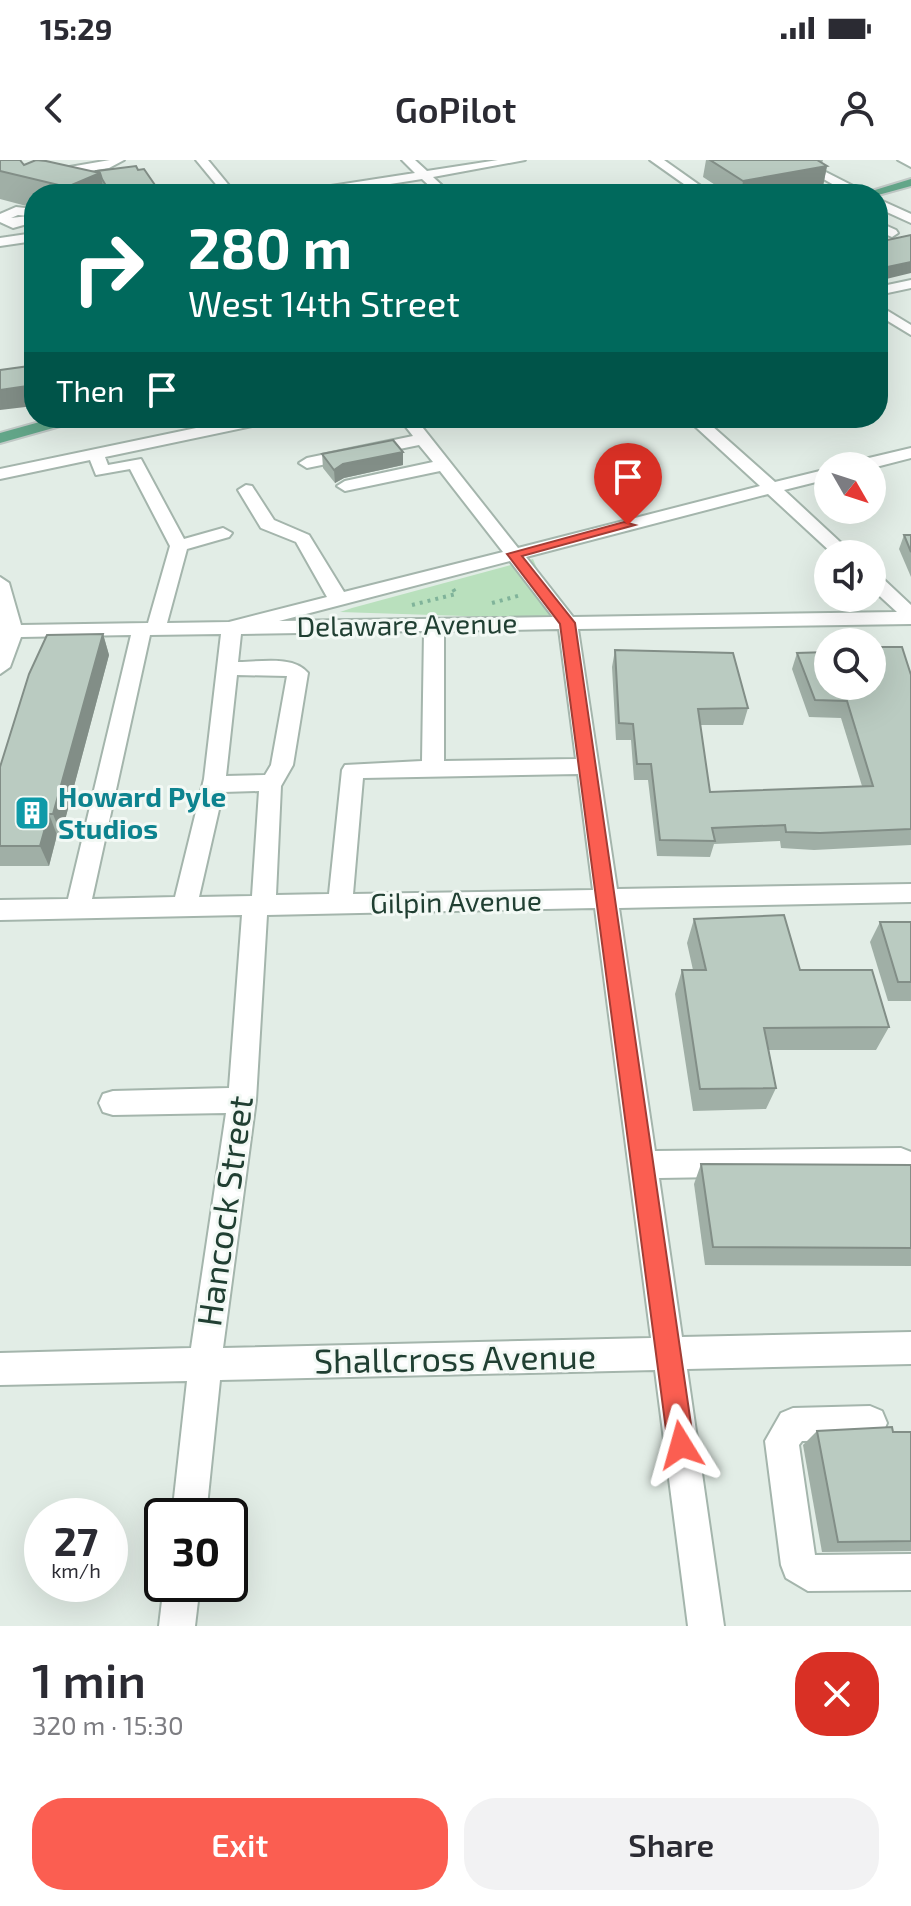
<!DOCTYPE html>
<meta charset="utf-8">
<style>
:root{--surface:#fff;--page:#f2f2f3;--text:#2b2b33;--muted:#7c7c81;--accent:#fb5e51}
body{margin:0;font-family:"Exo 2",sans-serif;background:var(--page);color:var(--text);height:100vh;display:flex;flex-direction:column;font-size:30px;white-space:nowrap}
*{box-sizing:border-box;margin:0}
p{font-size:26px;color:var(--muted)}
.icon{flex:none;width:44px;height:44px;fill:none;stroke:currentColor;stroke-width:2;stroke-linecap:round;stroke-linejoin:round}
.map{position:relative;height:1466px;overflow:hidden}
.panel{display:flex;flex-direction:column;background:var(--surface);flex:1}
.panel>*{flex:none}
.guide{position:absolute;left:24px;top:24px;width:864px;height:244px;border-radius:32px;box-shadow:0 8px 32px #0002;background:#00695c;color:#fff;overflow:hidden}
.needle{width:52px;rotate:129deg}
.tools{position:absolute;left:814px;top:292px;display:grid;gap:16px}
.tools a{display:grid;place-items:center;width:72px;height:72px;border-radius:50%;background:var(--surface);box-shadow:0 8px 32px #0002;font-size:40px}
.speed{position:absolute;left:24px;top:1338px;display:flex;gap:16px;font-size:40px;font-weight:700;text-align:center}
.speed>*{display:grid;place-content:center;width:104px;height:104px;border-radius:50%;background:var(--surface);box-shadow:0 8px 32px #0002;line-height:1}
.speed small{font-size:20px;font-weight:400}
.speed .limit{border:4px solid #111;border-radius:12px;background:#fff;color:#111}
.pin{position:absolute;display:grid;place-items:center;width:68px;height:68px;color:#fff;margin:-82px -34px;border-radius:50% 50% 50% 0;rotate:-45deg;box-shadow:0 0 8px #0007}
.pin .icon{rotate:45deg}
.me{position:absolute;width:88px;margin:-44px;rotate:352deg;stroke-linejoin:round;filter:drop-shadow(0 0 6px #0008)}
.turn{display:flex;align-items:center;gap:28px;height:168px;padding:0 32px;font-size:36px}
.turn .icon{width:104px;height:104px;stroke-width:2.5}
.turn b{display:block;font-size:56px;line-height:68px}
.then{display:flex;align-items:center;height:76px;padding:0 32px;background:#0003;gap:16px;font-size:30px}
.round{display:grid;place-items:center;flex:none;width:84px;height:84px;border-radius:32px;background:var(--page)}
.overview{display:flex;align-items:center;justify-content:space-between;height:136px;padding:0 32px}
h1{font-size:48px;font-weight:600;line-height:60px}
.button{display:flex;gap:16px;margin-top:auto;padding:16px 32px}
.button a{flex:1;height:92px;border-radius:32px;background:var(--accent);color:#fff;font-size:32px;font-weight:600;line-height:92px;text-align:center}
.button a+a{background:var(--page);color:var(--text)}
.status{display:flex;justify-content:space-between;align-items:center;height:56px;padding:0 40px;background:var(--surface);direction:ltr}
.status svg{height:22px;fill:currentColor}
header{display:flex;justify-content:space-between;align-items:center;height:104px;padding:0 32px;background:var(--surface);font-size:36px;font-weight:600}
.map>svg:first-child{display:block}
</style>
<div class="status"><b>15:29</b><svg viewBox="0 0 49 12"><path d="M0 12V9h3v3zM5 12V6h3v6zM10 12V3h3v9zM15 12V0h3v12zM26 1h20v11H26zM47 4h2v5h-2z"/></svg></div>
<header><svg class="icon" aria-label="back" viewBox="0 0 24 24"><path d="M15 5l-7 7 7 7"/></svg>GoPilot<svg class="icon" aria-label="person" viewBox="0 0 24 24"><circle cx="12" cy="8" r="4"/><path d="M4 21q1-7 8-7t8 7"/></svg></header>
<div class="map">
<svg width="911" height="1466" viewBox="0 0 911 1466">
<rect width="100%" height="100%" fill="#e2ede6"/>
<!-- green -->
<polygon fill="#b9e0bd" points="533,399 558,459 340,452 352,448"/>
<g fill="none" stroke-linecap="round" stroke-linejoin="round">
<defs>
<g id="minor">
<polygon points="110,0 124,0 109,8 0,25 0,19"/>
<polygon points="196,0 208,0 236,34 224,34"/>
<polygon points="402,0 415,0 427,11 498,0 525,0 433,17 451,34 438,34 422,19 327,34 299,34 305,30 415,13"/>
<polygon points="650,0 664,0 712,34 698,34"/>
<polygon points="898,0 911,0 911,7"/>
<polygon points="808,3 863,31 865,34 850,34 804,8 802,6"/>
<polygon points="878,39 911,54 911,63 878,48"/>
<path d="M16 47 34 49V62L13 68 0 62V54ZM18 55 28 56 11 58Z"/>
<polygon points="878,62 896,70 898,73 892,77 878,71"/>
<polygon points="34,73 34,81 0,86 0,78"/>
<polygon points="911,120 911,128 878,135 878,127"/>
<polygon points="878,145 911,165 911,175 878,155"/>
<path d="M244 258H275L267 263 105 297 108 305 141 299 184 379 223 368 232 373 229 377 187 389 167 463 229 462 327 437 296 382 261 368 238 330 246 325 252 326 274 360 309 375 344 432 503 392 440 311 345 331 337 326 345 321 433 302 419 285 307 308 299 303 307 298 413 276 399 258H415L518 388 760 326 686 258H703L775 322 828 309V319L784 330 853 394H833L768 334 526 397 573 457 897 452 872 429V413L879 415 911 445V464L578 469 617 729 911 724V742L619 748 655 991 901 988 911 992V1010L901 1014 659 1018 682 1177 911 1172V1204L687 1209 724 1466H688L655 1210 220 1220 206 1356H172L187 1221 0 1225V1193L191 1188 226 953 113 955 103 952 99 943 103 934 113 931 229 928 242 755 0 760V740L68 739 131 475 21 477 10 507 0 514V417L9 423 21 465 148 463 170 386 130 309 96 315 90 300 0 319V309ZM510 401 553 457 279 461ZM559 469 576 599 444 601V471ZM424 471 422 601 345 605 342 610 329 734 276 735 281 626 293 605 308 513C294 495 259 502 238 502L241 474ZM221 474 204 619 175 737 92 739 150 475ZM237 515 287 516 271 605 265 615 226 616ZM578 614 593 730 353 734 363 618ZM259 631 252 736 199 737 223 632ZM595 748 651 1178 223 1188 256 940 267 755Z"/>
<polygon points="911,288 911,298 872,308 850,306 852,302"/>
<polygon points="870,1246 882,1251 887,1263 882,1275 870,1280 802,1281 799,1285 815,1395 911,1394 911,1430 808,1431 786,1418 781,1405 765,1281 781,1253 793,1248"/>
<polygon points="164,1424 200,1424 195,1466 159,1466"/>
</g>
<g id="major">
<polygon points="911,19 911,26 878,35 862,34"/>
<polygon points="54,258 80,258 78,261 0,283 0,273"/>
</g>
</defs>
<!-- minor casing -->
<use href="#minor" stroke="#a4b5ac" stroke-width="4"/>
<!-- major casing -->
<use href="#major" stroke="#c1c9c6" stroke-width="4"/>
<!-- path -->
<g stroke="#80b39a" stroke-width="4" stroke-dasharray="3 5" stroke-linecap="butt">
<polyline points="492,443 521,435"/>
<polyline points="412,445 456,434 452,427"/>
</g>
<!-- minor -->
<use href="#minor" fill="#fff" fill-rule="evenodd"/>
<!-- major -->
<use href="#major" fill="#63a689" fill-rule="evenodd"/>
</g>
<!-- wall -->
<g fill="#a0afa6">
<polygon points="0,0 24,5 97,12 138,10 157,28 158,34 34,34 34,48 0,39"/>
<polygon points="706,0 823,0 822,3 827,6 823,26 778,34 729,34 703,17"/>
<polygon points="403,292 403,305 344,318 335,323 323,308 322,294"/>
<polygon points="904,375 911,375 911,417 899,389"/>
<polygon points="103,474 109,495 61,675 57,675 49,706 0,706 0,607"/>
<polygon points="615,490 748,548 743,565 700,565 710,632 862,626 841,558 809,557 792,509 797,493 911,515 911,685 814,690 781,688 780,681 714,684 710,697 657,696 648,620 634,620 631,580 616,580 612,507"/>
<polygon points="694,759 800,810 889,867 876,890 768,890 776,928 766,949 693,951 675,834 682,810 693,810 687,783"/>
<polygon points="880,762 911,762 911,841 888,841 870,782"/>
<polygon points="701,1004 911,1005 911,1106 705,1105 694,1024"/>
<polygon points="817,1271 911,1272 911,1391 822,1392 803,1285"/>
</g>
<!-- shaded-wall -->
<g fill="#828e87">
<polygon points="827,6 823,26 778,34 741,34 743,21"/>
<polygon points="100,13 105,34 69,34 67,27"/>
<polygon points="157,28 158,34 116,34"/>
<polygon points="911,102 911,113 878,121 878,109"/>
<polygon points="34,225 34,246 0,250 0,230"/>
<polygon points="403,292 403,305 344,318 335,323 334,310 343,304"/>
<polygon points="103,474 109,495 61,675 53,654"/>
<polygon points="49,654 57,675 49,706 40,686"/>
</g>
<!-- building -->
<g fill="#bacbc1" stroke="#828e87" stroke-width="2">
<polygon points="0,0 20,0 24,5 36,0 46,1 100,13 67,27 0,11"/>
<polygon points="710,0 817,0 827,6 743,21"/>
<polygon points="136,6 138,10 144,9 157,28 111,34 102,19 100,13 97,11"/>
<polygon points="694,27 705,34 669,34 666,32"/>
<polygon points="911,75 911,102 878,109 878,82"/>
<polygon points="31,199 34,199 34,225 0,230 0,210 29,206"/>
<polygon points="393,280 403,292 343,304 334,310 322,294"/>
<polygon points="904,375 911,375 911,392"/>
<polygon points="103,474 53,654 49,654 40,686 0,686 0,607 29,514 47,475"/>
<polygon points="872,487 902,487 911,515 911,669 820,673 786,672 785,665 712,668 715,681 660,680 651,604 637,604 633,564 619,563 615,490 733,493 748,548 698,549 710,632 873,626 847,541 815,540 797,493 828,492 828,526 872,526"/>
<polygon points="784,755 800,810 872,810 889,867 764,868 776,928 700,929 682,810 706,810 694,759"/>
<polygon points="880,762 911,762 911,822 898,822"/>
<polygon points="701,1004 911,1005 911,1088 713,1087"/>
<polygon points="892,1267 893,1272 911,1272 911,1381 838,1382 817,1271"/>
</g>
<!-- route -->
<polygon fill="#fb5e51" stroke="#a33d35" stroke-width="2" points="624,362 635,365 522,396 575,463 694,1285 690,1294 681,1297 672,1294 668,1285 560,464 507,394"/>
<!-- icons -->
<defs>
<symbol id="building-square" viewBox="-11 -11 22 22"><rect x="-9" y="-9" width="18" height="18" rx="4" fill="#0f9aa8" stroke="#f3f9f5"/><path d="M-4-6H4V6H1V3H-1V6H-4ZM-2.5-4.3h1.7v1.8h-1.7ZM.8-4.3h1.7v1.8H.8ZM-2.5-1h1.7V.8h-1.7ZM.8-1h1.7V.8H.8Z" fill="#fff"/></symbol>
</defs>
<g fill-rule="evenodd">
<use href="#building-square" x="12" y="633" width="40" height="40"/>
</g>
<g text-anchor="middle" stroke-width="6" stroke-linejoin="round" paint-order="stroke">
<!-- street labels -->
<g font-size="28" fill="#203f32" stroke="#f3f9f5">
<text transform="translate(407 465) rotate(-1)" y="10">Delaware Avenue</text>
<text transform="translate(456 742) rotate(-1)" y="10">Gilpin Avenue</text>
</g>
<!-- culture labels -->
<g font-size="28" font-weight="bold" fill="#0d838f" stroke="#f3f9f5" text-anchor="start">
<text x="58" y="647">Howard Pyle<tspan x="58" dy="32">Studios</tspan></text>
</g>
<!-- near-street labels -->
<g font-size="34" fill="#203f32" stroke="#f3f9f5">
<text transform="translate(225 1051) rotate(-82)" y="12">Hancock Street</text>
<text transform="translate(455 1199) rotate(-1)" y="12">Shallcross Avenue</text>
</g>
</g>
</svg>
<div class="tools">
<a><svg class="needle" viewBox="-14 -14 28 28"><path d="M0-13l5 13h-10z" fill="#e53935"/><path d="M0 13l5-13h-10z" fill="#7c7c81"/></svg></a>
<a><svg class="icon" aria-label="sound" viewBox="0 0 24 24"><path d="M4 9h4l5-4v14l-5-4H4zM17 9q2 3 0 6"/></svg></a>
<a><svg class="icon" aria-label="search" viewBox="0 0 24 24"><circle cx="10" cy="10" r="6"/><path d="M15 15l6 6"/></svg></a>
</div>
<div class="speed"><div>27<small>km/h</small></div><div class="limit">30</div></div>
<div class="pin" style="left:628px;top:365px;background:#d93025"><svg class="icon" aria-label="arrive" viewBox="0 0 24 24"><path d="M6 21V4h12l-3 4 3 4H6"/></svg></div>
<svg class="me" style="left:681px;top:1285px" viewBox="-20 -20 40 40"><path d="M0-17L14 15 0 8-14 15z" fill="#fb5e51" stroke="#fff" stroke-width="4"/></svg>
<div class="guide">
<div class="turn"><svg class="icon" aria-label="right" viewBox="0 0 24 24"><path d="M7 20v-9h11M14 6l5 5-5 5"/></svg><div><b>280 m</b>West 14th Street</div></div>
<div class="then">Then<svg class="icon" aria-label="arrive" viewBox="0 0 24 24"><path d="M6 21V4h12l-3 4 3 4H6"/></svg></div>
</div>
</div>
<section class="panel">
<div class="overview"><div><h1>1 min</h1><p>320 m · 15:30</p></div><a class="round" style="background:#d93025;color:#fff"><svg class="icon" aria-label="close" viewBox="0 0 24 24"><path d="M6 6l12 12M18 6L6 18"/></svg></a></div>
<div class="button"><a>Exit</a><a>Share</a></div>
</section>
